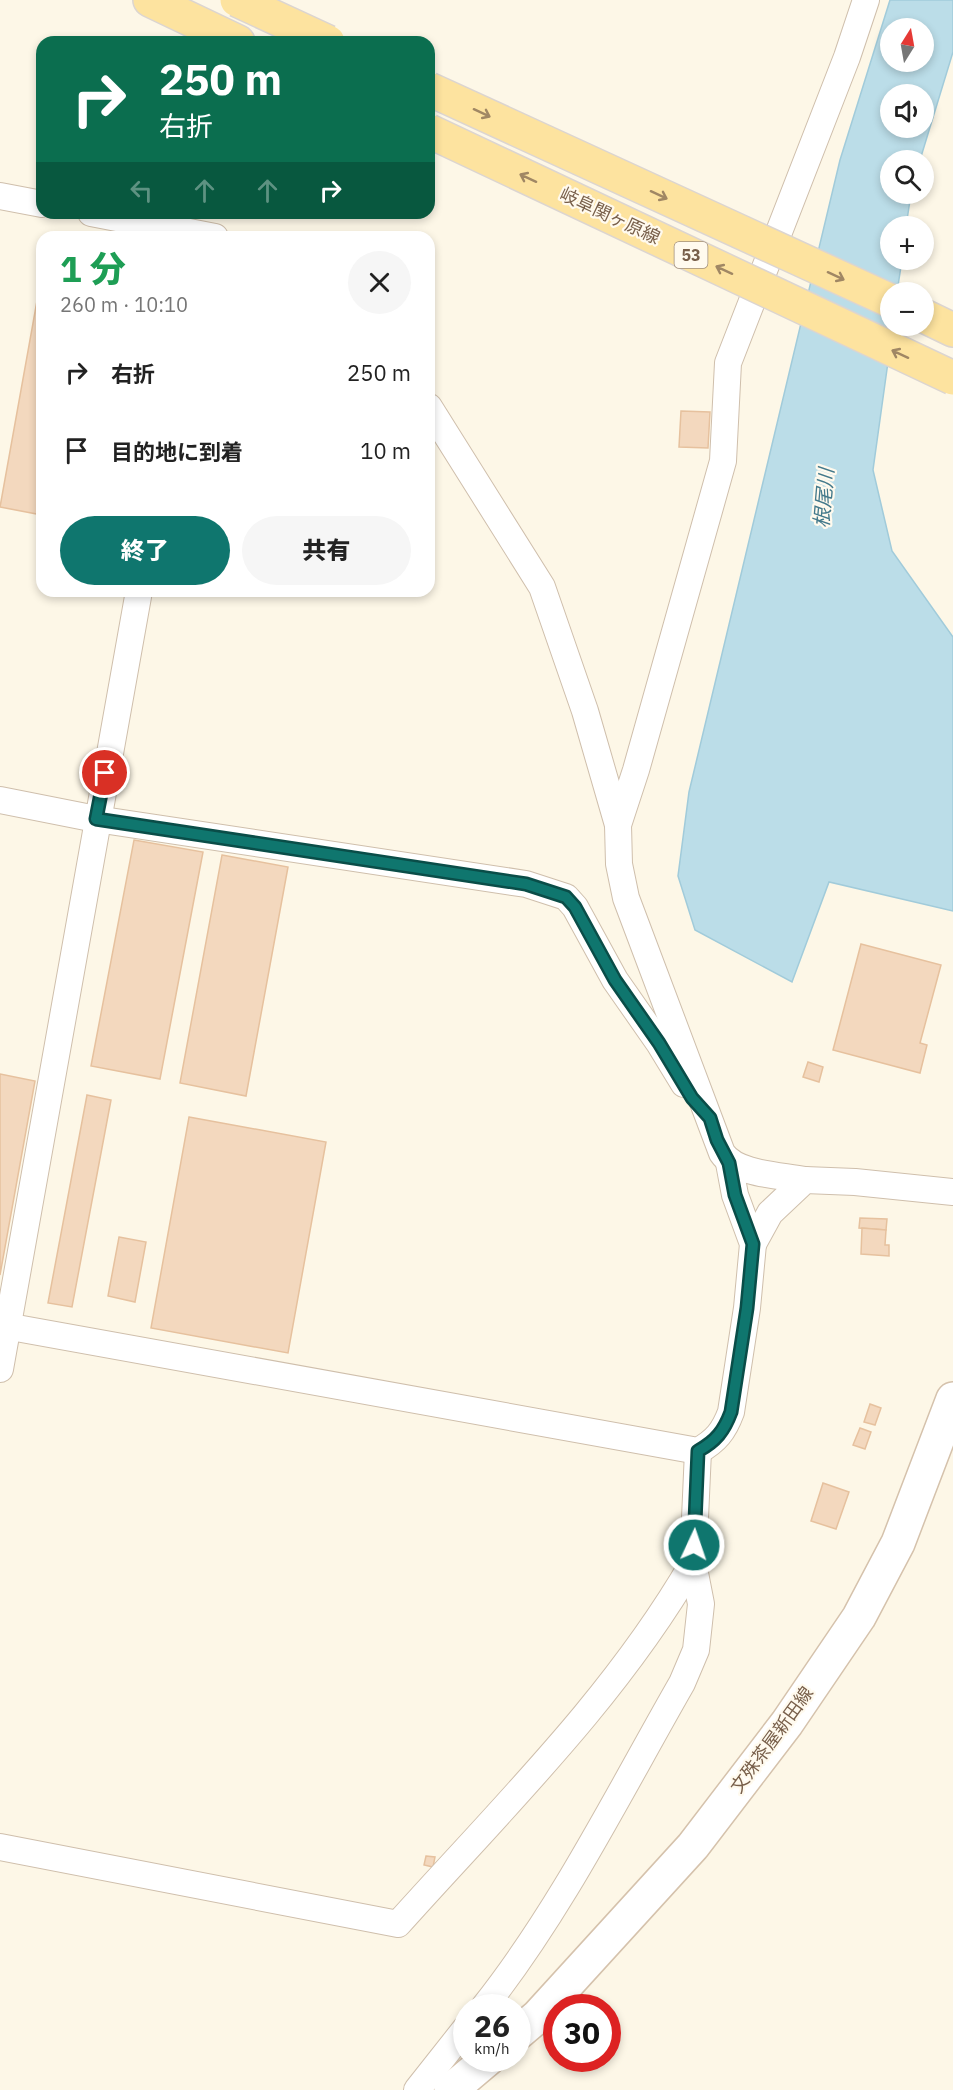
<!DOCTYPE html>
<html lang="ja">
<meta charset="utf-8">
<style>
:root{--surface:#fff;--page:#f6f6f6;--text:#222;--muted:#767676;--accent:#0f766e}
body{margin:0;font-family:"IBM Plex Sans","Noto Sans JP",sans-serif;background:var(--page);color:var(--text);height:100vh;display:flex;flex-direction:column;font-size:22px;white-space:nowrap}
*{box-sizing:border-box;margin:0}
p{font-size:20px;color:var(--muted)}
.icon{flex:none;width:33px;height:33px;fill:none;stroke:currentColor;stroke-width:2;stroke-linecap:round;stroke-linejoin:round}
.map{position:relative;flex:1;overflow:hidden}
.side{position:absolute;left:36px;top:231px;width:399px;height:366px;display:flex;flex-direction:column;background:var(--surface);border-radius:18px;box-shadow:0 3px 9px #0003}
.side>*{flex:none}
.top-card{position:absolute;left:36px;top:36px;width:399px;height:183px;border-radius:18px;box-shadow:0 3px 9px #0003;background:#0b6e4f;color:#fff;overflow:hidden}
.needle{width:39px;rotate:11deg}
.fabs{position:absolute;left:880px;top:18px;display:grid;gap:12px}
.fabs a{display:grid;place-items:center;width:54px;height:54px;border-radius:50%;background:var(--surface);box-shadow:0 3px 9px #0003;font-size:30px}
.speed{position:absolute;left:453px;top:1994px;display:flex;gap:12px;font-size:30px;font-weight:700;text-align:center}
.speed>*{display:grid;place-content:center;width:78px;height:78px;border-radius:50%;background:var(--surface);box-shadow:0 3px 9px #0003;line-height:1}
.speed small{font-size:15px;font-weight:400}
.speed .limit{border:9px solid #d22;background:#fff;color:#111}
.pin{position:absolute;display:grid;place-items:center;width:51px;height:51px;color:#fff;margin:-26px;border:3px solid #fff;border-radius:50%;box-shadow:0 2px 6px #0007}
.me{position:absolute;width:66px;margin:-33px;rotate:3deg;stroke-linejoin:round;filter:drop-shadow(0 0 4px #0008)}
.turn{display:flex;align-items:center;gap:21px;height:126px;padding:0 24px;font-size:27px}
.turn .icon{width:78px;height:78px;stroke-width:2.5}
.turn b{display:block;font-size:42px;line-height:51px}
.lanes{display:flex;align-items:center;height:57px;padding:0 24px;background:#0003;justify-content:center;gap:30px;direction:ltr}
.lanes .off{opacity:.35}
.round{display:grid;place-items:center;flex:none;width:63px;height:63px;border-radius:32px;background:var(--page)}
.overview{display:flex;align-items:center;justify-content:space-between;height:102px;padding:0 24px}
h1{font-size:36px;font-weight:800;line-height:45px;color:#1e9e55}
.action{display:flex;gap:12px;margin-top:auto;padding:12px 24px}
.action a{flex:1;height:69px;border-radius:36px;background:var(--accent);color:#fff;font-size:24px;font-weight:800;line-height:69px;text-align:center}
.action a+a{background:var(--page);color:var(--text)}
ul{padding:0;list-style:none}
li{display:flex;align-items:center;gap:18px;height:78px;padding:0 24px}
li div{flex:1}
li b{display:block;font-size:22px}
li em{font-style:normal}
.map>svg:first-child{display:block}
</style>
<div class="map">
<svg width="953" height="2090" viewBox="0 0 953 2090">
<rect width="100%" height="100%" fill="#fdf7e7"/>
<!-- water -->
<path fill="#bbdde8" stroke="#a1cbda" stroke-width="1.5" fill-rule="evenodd" d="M890 0H953V52L920 160H891V194H911L906 226H891V260H902L897 292H891L893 326 873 470 892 551 953 637V911L829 882 792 982 695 930 678 876 689 792 840 160ZM891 28H924V62H891ZM891 94H924V128H891Z"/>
<!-- building -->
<g fill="#f3d8be" stroke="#e6c19e" stroke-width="1.5">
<polygon points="42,273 42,515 0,507"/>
<polygon points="681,411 710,412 708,448 679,447"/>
<polygon points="134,840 203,852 160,1079 91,1066"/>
<polygon points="222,855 288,867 246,1096 180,1083"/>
<polygon points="861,944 941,965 920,1043 927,1045 920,1073 833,1050"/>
<polygon points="808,1062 823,1067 819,1082 803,1077"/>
<polygon points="0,1074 35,1081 0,1275"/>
<polygon points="87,1095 111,1100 72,1307 48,1303"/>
<polygon points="189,1117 326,1142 288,1353 151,1328"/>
<polygon points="860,1218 887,1219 886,1230 859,1228"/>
<polygon points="862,1228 886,1230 885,1245 889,1245 889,1256 861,1254"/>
<polygon points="119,1237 146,1242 135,1302 108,1296"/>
<polygon points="870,1404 881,1408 875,1425 864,1422"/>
<polygon points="860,1428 871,1432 865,1449 853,1445"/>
<polygon points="823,1483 849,1492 836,1529 811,1521"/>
<polygon points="426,1856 435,1857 433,1867 424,1865"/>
</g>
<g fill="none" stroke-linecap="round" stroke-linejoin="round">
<defs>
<g id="street">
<polyline points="0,196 42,204"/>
<polyline points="91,213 215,237"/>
<path d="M429 407 542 587 585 711 618 825 619 864 626 898 722 1153C737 1175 780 1175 805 1180"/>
<polyline points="0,800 96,819 526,884 566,897 575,907 615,980 659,1043 684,1084"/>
<polyline points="618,825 636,770 723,461 728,363 847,57 866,0"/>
<polyline points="753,1244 770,1213 805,1180 855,1182 953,1192"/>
<path d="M0 1325 698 1451C716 1441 724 1431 731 1412L747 1308 753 1244 735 1195 729 1163"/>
<polyline points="0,1369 139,591"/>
<path d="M0 1847 398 1924C501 1809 615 1698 693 1563"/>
<path d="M484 2007C561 1910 620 1791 682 1683L696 1650 701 1604 693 1563 698 1451"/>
<polyline points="417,2090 466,2028"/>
</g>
<g id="secondary">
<polyline points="518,2033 538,2016 693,1846 787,1723 859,1617 898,1543 953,1399"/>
<polyline points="451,2090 489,2058"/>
</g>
<g id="primary">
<polyline points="150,0 238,42"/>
<polyline points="924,316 953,330"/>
</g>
</defs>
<!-- street casing -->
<use href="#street" stroke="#cfbfac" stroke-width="28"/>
<!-- secondary casing -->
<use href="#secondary" stroke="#d5c2ac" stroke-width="36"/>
<!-- primary casing -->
<use href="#primary" stroke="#dcd5d0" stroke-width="36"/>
<!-- street -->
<use href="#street" stroke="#fff" stroke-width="26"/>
<!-- secondary -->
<use href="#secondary" stroke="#fff" stroke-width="33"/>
<!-- primary -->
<use href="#primary" stroke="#fde39f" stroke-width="33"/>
<defs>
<g id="primary-bridge">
<polyline points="237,0 328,42"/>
<polyline points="429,89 891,301"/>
<polyline points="429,131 953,378"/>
</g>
</defs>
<!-- primary-bridge casing -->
<use href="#primary-bridge" stroke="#dcd5d0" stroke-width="36" stroke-linecap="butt"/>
<!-- primary-bridge -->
<use href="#primary-bridge" stroke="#fde39f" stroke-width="33"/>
</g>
<!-- one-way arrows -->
<defs><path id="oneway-shaft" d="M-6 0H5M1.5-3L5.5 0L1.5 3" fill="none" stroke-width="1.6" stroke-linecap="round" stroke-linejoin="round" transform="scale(1.5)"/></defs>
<g stroke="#a08764">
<use href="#oneway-shaft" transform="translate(482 113) rotate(25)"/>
<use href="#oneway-shaft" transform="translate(528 178) rotate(-155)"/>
<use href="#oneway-shaft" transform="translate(659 195) rotate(25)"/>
<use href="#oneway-shaft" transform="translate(724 270) rotate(-155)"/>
<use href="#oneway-shaft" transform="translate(836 276) rotate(25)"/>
<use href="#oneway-shaft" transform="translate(900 354) rotate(-155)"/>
</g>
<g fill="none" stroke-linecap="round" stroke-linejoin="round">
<defs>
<path id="route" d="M105 773 96 819 526 884 566 897 575 907 615 980 659 1043 692 1098 710 1118 717 1140 729 1163 735 1195 753 1244 747 1308 731 1412C724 1431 716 1441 698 1451L694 1545"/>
</defs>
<!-- route casing -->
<use href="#route" stroke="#0a4d48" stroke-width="15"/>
<!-- route -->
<use href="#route" stroke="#0f766e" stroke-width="10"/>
</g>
<g text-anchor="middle" stroke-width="4.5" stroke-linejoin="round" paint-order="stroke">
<!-- shield labels -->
<rect fill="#fffaee" stroke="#a08e7b" stroke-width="1.5" x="674.5" y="242" width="33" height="26" rx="4.5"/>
<g font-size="16" font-weight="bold" fill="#785f4a">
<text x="691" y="261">53</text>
</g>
<!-- street labels -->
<g font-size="18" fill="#785f4a" stroke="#fffaee">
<text transform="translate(610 216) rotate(25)" y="6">岐阜関ヶ原線</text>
<text transform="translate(772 1740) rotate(-54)" y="6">文殊茶屋新田線</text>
</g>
<!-- water labels -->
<g font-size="20" font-style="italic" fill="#43798b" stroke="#fffaee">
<text transform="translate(824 498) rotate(-85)" y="7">根尾川</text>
</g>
</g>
</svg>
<div class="fabs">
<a><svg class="needle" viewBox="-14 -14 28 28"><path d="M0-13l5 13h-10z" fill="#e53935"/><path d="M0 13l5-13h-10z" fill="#767676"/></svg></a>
<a><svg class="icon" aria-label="sound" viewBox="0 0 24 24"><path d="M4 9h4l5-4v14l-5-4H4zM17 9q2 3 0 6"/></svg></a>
<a><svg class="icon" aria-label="search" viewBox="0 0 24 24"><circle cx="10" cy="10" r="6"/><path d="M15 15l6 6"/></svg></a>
<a>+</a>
<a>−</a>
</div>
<div class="speed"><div>26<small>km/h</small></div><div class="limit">30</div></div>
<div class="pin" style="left:105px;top:773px;background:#d93025"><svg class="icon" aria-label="arrive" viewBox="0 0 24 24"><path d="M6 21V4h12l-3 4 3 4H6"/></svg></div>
<svg class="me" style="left:694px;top:1545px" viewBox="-20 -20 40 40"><circle r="17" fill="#0f766e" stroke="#fff" stroke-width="3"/><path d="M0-11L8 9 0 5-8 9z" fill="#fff"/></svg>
<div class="top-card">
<div class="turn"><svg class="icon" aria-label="right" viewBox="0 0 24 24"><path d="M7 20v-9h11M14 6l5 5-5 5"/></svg><div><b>250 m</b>右折</div></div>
<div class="lanes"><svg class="icon off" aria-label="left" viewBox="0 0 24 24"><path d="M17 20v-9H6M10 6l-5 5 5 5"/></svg><svg class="icon off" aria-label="ahead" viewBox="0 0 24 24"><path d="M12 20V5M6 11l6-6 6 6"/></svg><svg class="icon off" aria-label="ahead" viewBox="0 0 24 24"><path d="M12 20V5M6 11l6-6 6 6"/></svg><svg class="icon" aria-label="right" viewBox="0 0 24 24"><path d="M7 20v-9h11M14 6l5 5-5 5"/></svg></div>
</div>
<section class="side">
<div class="overview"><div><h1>1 分</h1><p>260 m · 10:10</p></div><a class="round"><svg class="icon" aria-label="close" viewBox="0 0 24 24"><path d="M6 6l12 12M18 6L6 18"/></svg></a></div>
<ul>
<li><svg class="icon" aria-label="right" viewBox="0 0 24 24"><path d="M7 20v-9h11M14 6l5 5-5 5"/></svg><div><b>右折</b></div><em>250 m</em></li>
<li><svg class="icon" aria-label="arrive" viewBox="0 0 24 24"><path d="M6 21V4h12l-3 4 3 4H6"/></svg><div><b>目的地に到着</b></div><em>10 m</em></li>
</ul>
<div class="action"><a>終了</a><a>共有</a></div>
</section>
</div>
